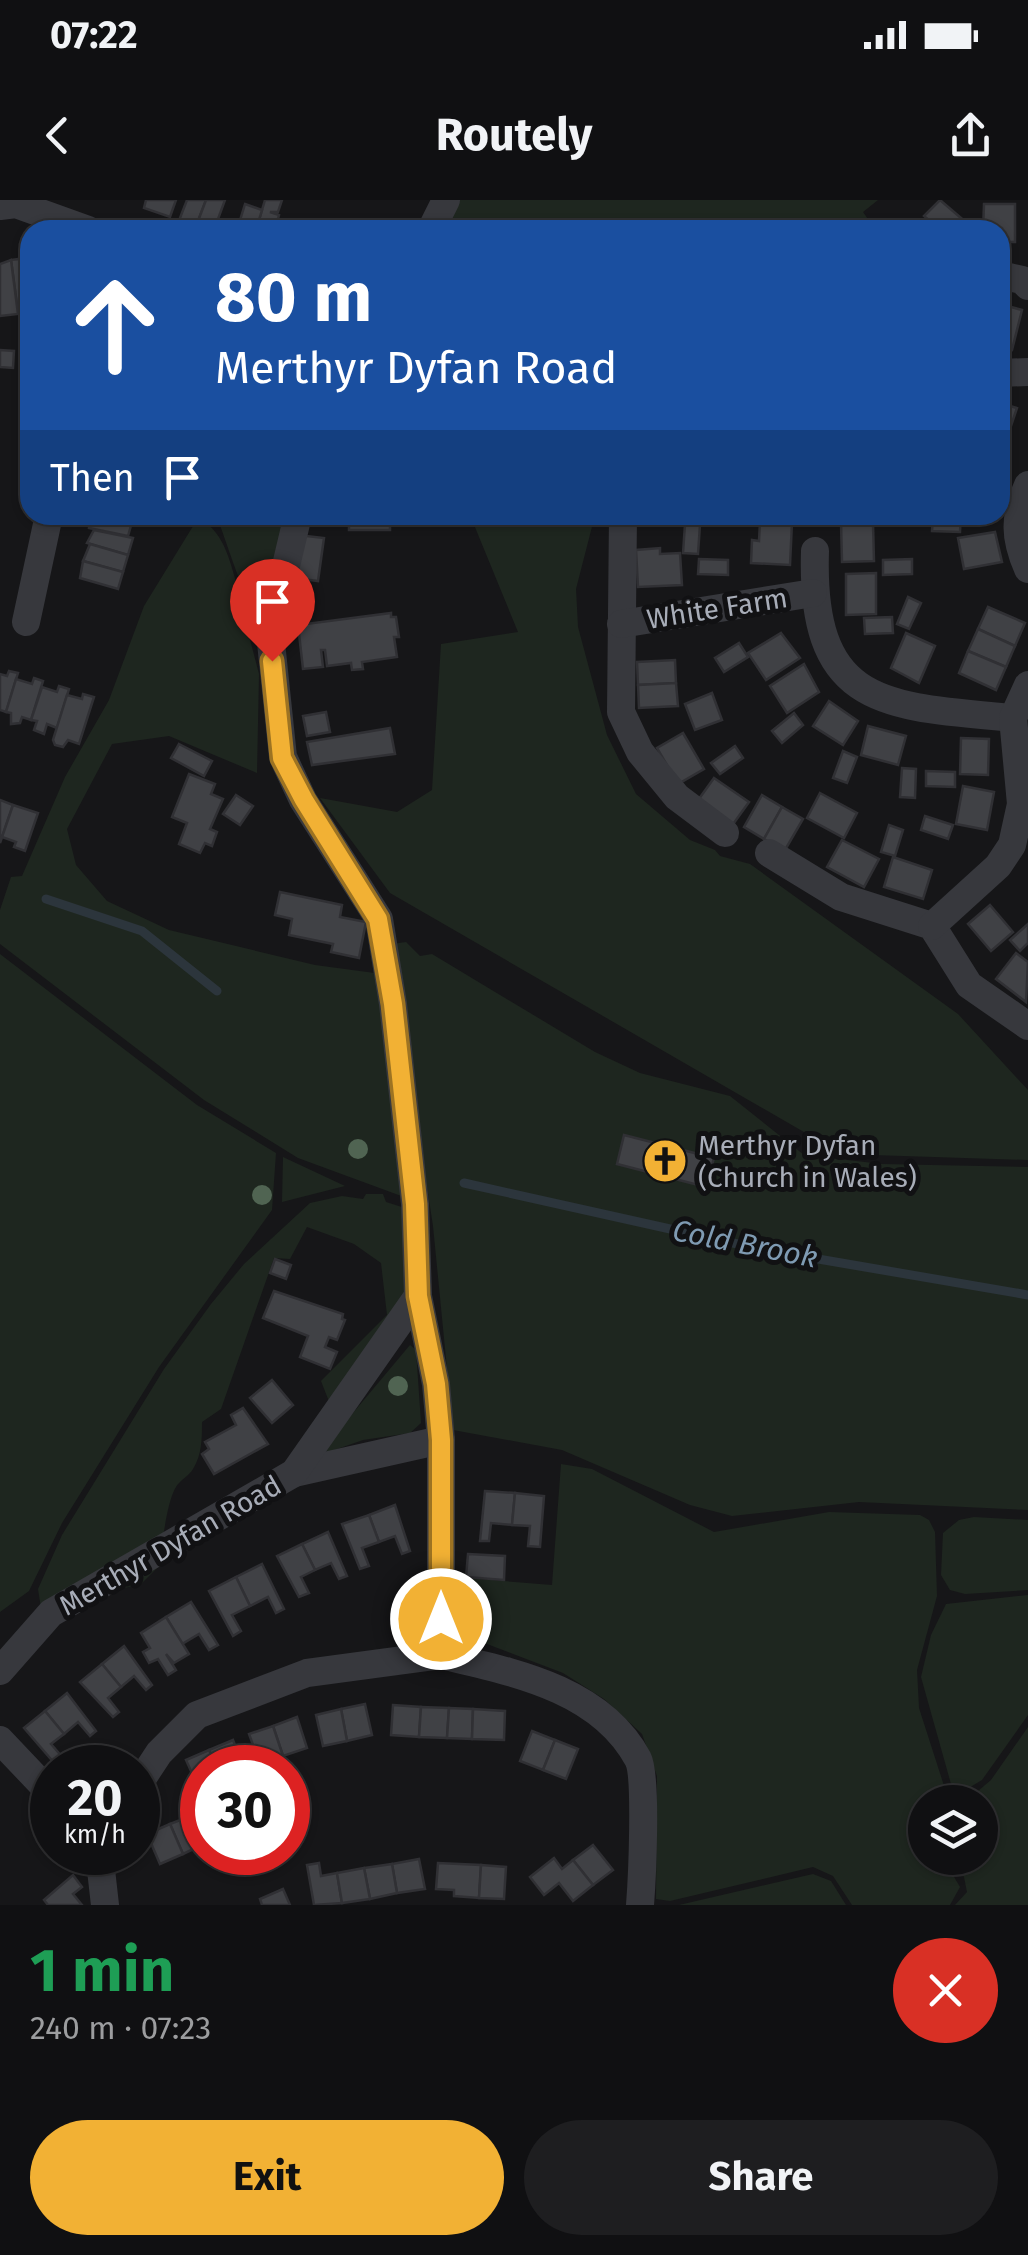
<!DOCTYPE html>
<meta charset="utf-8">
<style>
:root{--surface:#101012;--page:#1e1e20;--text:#f1f3f6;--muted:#9c9d9f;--line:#303032;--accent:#f2b134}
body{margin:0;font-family:"Fira Sans",sans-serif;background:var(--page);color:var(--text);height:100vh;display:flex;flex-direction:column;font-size:38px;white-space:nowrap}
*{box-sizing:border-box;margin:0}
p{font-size:32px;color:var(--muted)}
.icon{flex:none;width:55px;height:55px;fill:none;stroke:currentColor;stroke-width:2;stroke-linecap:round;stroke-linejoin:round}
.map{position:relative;height:1705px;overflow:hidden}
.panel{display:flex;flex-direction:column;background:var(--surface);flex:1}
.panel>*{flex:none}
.banner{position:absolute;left:20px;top:20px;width:990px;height:305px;border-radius:30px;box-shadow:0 2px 8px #0004,0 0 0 2px var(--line);background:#1a4fa0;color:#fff;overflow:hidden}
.controls{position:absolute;left:908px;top:1585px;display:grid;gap:20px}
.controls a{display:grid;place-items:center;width:90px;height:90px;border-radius:50%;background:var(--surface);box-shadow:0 2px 8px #0004,0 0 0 2px var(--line);font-size:50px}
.speed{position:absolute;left:30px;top:1545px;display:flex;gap:20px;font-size:50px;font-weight:700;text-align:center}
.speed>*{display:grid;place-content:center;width:130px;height:130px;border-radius:50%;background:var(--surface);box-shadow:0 2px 8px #0004,0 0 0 2px var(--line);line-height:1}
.speed small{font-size:25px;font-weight:400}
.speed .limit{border:15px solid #d22;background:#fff;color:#111}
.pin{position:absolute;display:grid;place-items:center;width:85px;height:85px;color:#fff;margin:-102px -42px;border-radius:50% 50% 50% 0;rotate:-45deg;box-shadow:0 0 10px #0007}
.pin .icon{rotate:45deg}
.me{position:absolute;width:110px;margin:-55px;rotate:0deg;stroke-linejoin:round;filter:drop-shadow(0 0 8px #0008)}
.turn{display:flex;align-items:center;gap:35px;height:210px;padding:0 30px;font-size:45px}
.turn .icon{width:130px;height:130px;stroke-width:2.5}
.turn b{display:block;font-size:70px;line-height:85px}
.then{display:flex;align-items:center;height:95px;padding:0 30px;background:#0003;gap:20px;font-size:38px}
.round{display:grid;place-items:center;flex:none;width:105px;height:105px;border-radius:52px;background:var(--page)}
.head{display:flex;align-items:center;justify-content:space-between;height:170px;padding:0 30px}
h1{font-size:60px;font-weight:700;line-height:75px;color:#1e9e55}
.primary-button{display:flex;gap:20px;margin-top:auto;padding:20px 30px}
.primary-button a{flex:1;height:115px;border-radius:60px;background:var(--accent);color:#111;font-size:40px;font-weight:700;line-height:115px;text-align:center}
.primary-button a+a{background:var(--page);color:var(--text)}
.status{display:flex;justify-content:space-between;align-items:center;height:70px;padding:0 50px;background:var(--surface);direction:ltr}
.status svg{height:28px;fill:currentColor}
header{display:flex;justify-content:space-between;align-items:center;height:130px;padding:0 30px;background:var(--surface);font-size:45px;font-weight:700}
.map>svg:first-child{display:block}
</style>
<div class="status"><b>07:22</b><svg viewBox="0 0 49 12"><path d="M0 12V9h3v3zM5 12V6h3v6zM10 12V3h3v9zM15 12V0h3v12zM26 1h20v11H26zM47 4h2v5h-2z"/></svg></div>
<header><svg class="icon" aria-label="back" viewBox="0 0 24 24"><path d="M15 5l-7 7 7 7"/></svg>Routely<svg class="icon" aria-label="share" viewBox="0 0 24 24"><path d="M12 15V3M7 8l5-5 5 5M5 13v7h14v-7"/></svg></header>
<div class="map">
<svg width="1028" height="1705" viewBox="0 0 1028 1705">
<rect width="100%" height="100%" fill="#161618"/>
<!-- green -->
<g fill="#1e261f" fill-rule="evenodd">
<polygon points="460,0 878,0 863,12 870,22 858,30 756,30 752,25 751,30 447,30"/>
<path d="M216 315H288L267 401 257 413C246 407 224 333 216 315Z"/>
<polygon points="470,315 595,315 576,389 578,427 607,535 636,594 690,640 715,650 720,656 750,664 958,814 1028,890 1028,960 842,954 390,693 320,598 397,612 432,590 441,444 518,432"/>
<path d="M198 318C235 336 231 389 251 419L247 428 259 474 257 573 169 536 112 544 67 629 76 665 107 701 169 730 315 765 382 774 404 997 298 958 204 900 0 744V710L11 677 22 676 65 577 109 500 144 406Z"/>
<path d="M406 742 420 756 432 754 595 852 640 873 730 896 804 955 882 964 1028 967V1310L859 1302 732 1316 690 1305 562 1250 453 1230 433 1026 395 776 392 744ZM624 935 714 958 706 986 617 964Z"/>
<polygon points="0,754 197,905 276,953 272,1010 159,1167 62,1323 29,1391 0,1412"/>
<polygon points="283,957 345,986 282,1002"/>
<path d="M366 994H383L386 1002 405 1008 417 1093 330 1204 321 1181 387 1115 381 1063 354 1044 307 1027 290 1059 274 1058 221 1209 202 1222C202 1238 202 1255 193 1269 189 1276 180 1280 176 1287 167 1301 161 1347 161 1364L141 1384 41 1408 38 1389 62 1335 164 1169 211 1104 244 1064 310 1003 342 996 363 999Z"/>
<polygon points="410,1145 416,1150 421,1223 410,1233 363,1240 317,1256"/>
<polygon points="561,1264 592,1269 714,1332 829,1312 920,1315 929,1320 935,1332 937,1396 917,1470 919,1508 947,1595 943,1602 925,1602 925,1658 943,1658 960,1687 950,1705 852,1705 833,1676 813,1667 670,1701 656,1699 657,1576 642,1534 604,1499 563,1473 466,1436 456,1422 454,1372 465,1373 467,1378 552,1385"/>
<polygon points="974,1317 1028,1320 1028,1390 965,1394 950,1390 941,1375 943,1333 959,1320"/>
<polygon points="1028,1395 1028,1515 982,1580 962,1592 951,1584 921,1477 931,1435 946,1404"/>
<polygon points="1028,1527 1028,1705 955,1705 967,1692 964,1677 950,1658 980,1658 980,1602 965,1602 991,1580"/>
<polygon points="813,1674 831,1681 846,1705 679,1705"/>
</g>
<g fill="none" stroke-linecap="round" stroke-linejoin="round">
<!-- stream -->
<g stroke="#2c353c" stroke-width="9">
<polyline points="46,699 142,731 217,791"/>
<polyline points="464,983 760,1049 1028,1095"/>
</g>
</g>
<!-- building -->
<g fill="#404145" stroke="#303034" stroke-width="2.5">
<polygon points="146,0 176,0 170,17 144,8"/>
<polygon points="187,0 206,0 195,29 178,23"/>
<polygon points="206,0 225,0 214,30 195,29"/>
<polygon points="265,0 282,0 278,12 270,12 279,15 275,30 256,30"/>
<polygon points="940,0 968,24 963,30 940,30 924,16"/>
<polygon points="245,4 262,10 256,30 237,30"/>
<polygon points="984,4 1015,4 1015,42 1000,42 1000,30 983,30"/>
<polygon points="18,59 30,60 30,111 18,112 11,60"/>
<polygon points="11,60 18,114 0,116 0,64"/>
<polygon points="1000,104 1022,110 1012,150 1000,147"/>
<polygon points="0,150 14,151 13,168 0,167"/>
<polygon points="1000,203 1017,208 1007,238 1000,236"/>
<polygon points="90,315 132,322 128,336 89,328"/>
<rect x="349" y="315" width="41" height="15"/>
<polygon points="933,315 961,315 960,332 932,331"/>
<polygon points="760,321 792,323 790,365 751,363 752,340 759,341"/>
<polygon points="841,323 873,323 874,361 842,362"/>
<polygon points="685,324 700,325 698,354 683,353"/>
<polygon points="94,330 133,338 128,355 87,343"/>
<polygon points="995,332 1002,362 964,369 958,338"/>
<polygon points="298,335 324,338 318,381 293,378"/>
<polygon points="90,344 128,355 123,372 83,361"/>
<polygon points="660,348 660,354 680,353 682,385 638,387 636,350"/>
<polygon points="699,359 728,360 728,375 698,374"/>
<polygon points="912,359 912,374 883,375 883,360"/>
<polygon points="83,361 123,372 118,389 80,378"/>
<polygon points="876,373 876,414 846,415 846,374"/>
<polygon points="908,397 921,403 909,429 897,424"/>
<polygon points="988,407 1025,423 1015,446 978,429"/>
<polygon points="391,413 391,417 396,417 399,437 394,437 397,457 362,462 363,469 352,470 351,463 327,466 325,450 321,450 323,467 303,469 298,425"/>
<polygon points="892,417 893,433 865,434 864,418"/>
<polygon points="978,429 1015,446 1006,467 968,451"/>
<polygon points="781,433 800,458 766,480 748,453"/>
<polygon points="906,433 935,446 919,483 891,468"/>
<polygon points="739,443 748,457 724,472 715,458"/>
<polygon points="968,451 1006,467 996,490 959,473"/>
<polygon points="675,460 676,483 638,485 637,462"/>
<polygon points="804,464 819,492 787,513 770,486"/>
<polygon points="9,471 18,473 6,512 0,510 0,474 7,476"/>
<polygon points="34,478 43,481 31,520 22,517 20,523 11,524 11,513 6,512 16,479 32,484"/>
<polygon points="676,483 678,506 639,508 638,485"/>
<polygon points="59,486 69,489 57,528 47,524 44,534 34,530 37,521 31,520 42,487 57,492"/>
<polygon points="712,493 722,520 695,530 685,504"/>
<polygon points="83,494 94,497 79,544 68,540 63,547 55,545 53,540 67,495 82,499"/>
<polygon points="829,501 858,521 843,545 813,526"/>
<polygon points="326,512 330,532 307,536 303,516"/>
<polygon points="794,513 803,525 782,543 772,531"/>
<polygon points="868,526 906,536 898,565 861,555"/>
<polygon points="390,528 395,554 312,565 307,542"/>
<polygon points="683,533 704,569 678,584 657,548"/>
<polygon points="961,538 989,539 988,575 960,574"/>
<polygon points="179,544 212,561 204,576 171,558"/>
<polygon points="735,546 743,558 720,574 711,563"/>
<polygon points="843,551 857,557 847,583 833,578"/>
<polygon points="902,568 916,569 915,598 900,597"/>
<polygon points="926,571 955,572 955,587 926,586"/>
<polygon points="189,574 215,584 211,594 223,599 210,629 217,632 212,646 205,643 200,653 179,644 187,623 172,617"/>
<polygon points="714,578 749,602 731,627 696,603"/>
<polygon points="963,586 994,592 987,630 956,624"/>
<polygon points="820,593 857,613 844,638 807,618"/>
<polygon points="236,595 253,606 240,625 223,614"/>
<polygon points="762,595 782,607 764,639 744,627"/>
<polygon points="0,600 13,605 0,643"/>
<polygon points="13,605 38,613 25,651 14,647 16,642 2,637"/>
<polygon points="782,607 803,619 785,650 764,639"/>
<polygon points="925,616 953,625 948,639 921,630"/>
<polygon points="889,625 903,630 895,656 881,652"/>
<polygon points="842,640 879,659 864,687 827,667"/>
<polygon points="893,657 932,670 923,699 884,687"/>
<polygon points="280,692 342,705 340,717 366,722 359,758 331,752 333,744 289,735 292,719 275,715"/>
<polygon points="990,705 1013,732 991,751 968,724"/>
<polygon points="1028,724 1028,743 1020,751 1010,740"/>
<polygon points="1016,753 1028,762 1026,802 996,779"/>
<polygon points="624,935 714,958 706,987 617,964"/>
<polygon points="275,1059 291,1065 286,1079 270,1073"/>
<polygon points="274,1091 343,1114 342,1119 345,1120 337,1140 329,1137 325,1147 337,1152 330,1169 300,1157 308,1136 263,1118"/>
<polygon points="272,1180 293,1205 272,1223 250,1198"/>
<polygon points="243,1208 268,1244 214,1274 202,1254 209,1249 205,1242 236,1225 231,1215"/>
<polygon points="485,1291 515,1293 512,1325 491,1323 489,1341 480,1341"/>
<polygon points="515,1293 544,1296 540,1347 528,1346 530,1326 512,1325"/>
<polygon points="395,1305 410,1351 402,1354 395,1336 379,1342 369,1315"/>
<polygon points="369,1315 379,1342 362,1348 369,1366 360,1369 342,1324"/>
<polygon points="328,1332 347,1376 339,1379 331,1363 315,1370 302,1344"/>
<polygon points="302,1344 315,1370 301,1377 309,1393 299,1397 277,1356"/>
<polygon points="468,1354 505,1356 504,1380 466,1377"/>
<polygon points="262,1364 284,1409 276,1413 268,1397 250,1406 236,1377"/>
<polygon points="236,1377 250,1406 232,1415 241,1431 233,1436 209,1391"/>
<polygon points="191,1402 218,1445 209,1450 199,1434 182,1444 166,1417"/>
<polygon points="166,1417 189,1454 174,1463 166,1454 176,1470 168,1475 158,1459 149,1463 143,1452 150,1448 141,1433"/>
<polygon points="124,1446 152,1485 146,1490 134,1476 121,1487 102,1464"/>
<polygon points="102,1464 121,1487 108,1498 119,1512 113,1517 80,1482"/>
<polygon points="67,1493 96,1531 90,1536 78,1522 64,1534 45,1511"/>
<polygon points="365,1504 372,1535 347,1541 341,1509"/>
<polygon points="393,1505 421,1507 419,1537 391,1535"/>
<polygon points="421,1507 449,1508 447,1538 419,1537"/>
<polygon points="449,1508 473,1509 472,1539 447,1538"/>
<polygon points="341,1509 347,1541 323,1546 316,1515"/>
<polygon points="473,1509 505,1511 504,1540 472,1539"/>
<polygon points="45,1511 64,1534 51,1544 64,1559 56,1565 24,1528"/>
<polygon points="297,1517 307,1548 283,1556 273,1526"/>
<polygon points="273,1526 283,1556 260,1564 249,1534"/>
<polygon points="532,1531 555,1540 543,1570 520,1561"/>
<polygon points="233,1540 244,1568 217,1568 209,1550"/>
<polygon points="555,1540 578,1549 566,1579 543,1570"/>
<polygon points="209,1550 217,1568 202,1568 202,1588 199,1589 186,1560"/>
<polygon points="193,1615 202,1645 183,1654 170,1624"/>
<polygon points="170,1624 183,1654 160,1664 147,1634"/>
<polygon points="593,1645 613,1670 593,1685 573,1660"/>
<polygon points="554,1658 562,1669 573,1660 593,1685 573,1701 559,1683 544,1695 530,1677"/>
<polygon points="419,1659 425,1689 397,1693 392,1664"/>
<polygon points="319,1663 321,1676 337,1673 342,1703 314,1705 307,1665"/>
<polygon points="438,1663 481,1665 479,1698 454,1696 454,1690 436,1689"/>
<polygon points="392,1664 397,1693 370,1699 364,1668"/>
<polygon points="481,1665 506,1667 504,1699 479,1698"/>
<polygon points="364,1668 370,1699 342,1703 337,1673"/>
<polygon points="73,1675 82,1687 73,1694 82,1705 48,1705 44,1700"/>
<polygon points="283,1689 290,1705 262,1705 260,1699"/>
</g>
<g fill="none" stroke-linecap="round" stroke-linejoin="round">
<!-- minor -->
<g stroke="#37383d" stroke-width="28">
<polyline points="0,6 16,4 88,30"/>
<polyline points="431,30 446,0"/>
<polyline points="1000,75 1022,80 1028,86"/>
<polyline points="1000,173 1028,172"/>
<path d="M1028 285C1014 317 1014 337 1028 369"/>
<polyline points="623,315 621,512 640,552 677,597 725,633"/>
<path d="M815 351C810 507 884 506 1013 518"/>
<polyline points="26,422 49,315"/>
<polyline points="621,424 813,393"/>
<polyline points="769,653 841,697 932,726 969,785 1028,826"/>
<polyline points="932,726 998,666 1012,645 1021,604 1013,518 1028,485"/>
<path d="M418 1096 436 1184 441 1240V1455C512 1472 600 1488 638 1559 647 1576 642 1680 640 1705"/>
<polyline points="294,1273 441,1240"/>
<polyline points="0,1471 51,1413 294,1273 418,1096 415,1004 393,804 379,719 303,600 283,557 270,433 298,315"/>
<polyline points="0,1540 52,1595"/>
<polyline points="138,1585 159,1553 197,1515 307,1473 441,1455"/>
<polyline points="99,1652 105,1705"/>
</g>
</g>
<!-- trees -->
<g fill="#506452">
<circle cx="358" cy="949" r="10"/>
<circle cx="262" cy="995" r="10"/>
<circle cx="398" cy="1186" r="10"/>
</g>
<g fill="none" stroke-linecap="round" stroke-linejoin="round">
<defs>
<polyline id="route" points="272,461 282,558 304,600 378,719 393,804 415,1004 418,1096 436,1184 441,1240 441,1419"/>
</defs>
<!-- route casing -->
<use href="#route" stroke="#9d7322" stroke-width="25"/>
<!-- route -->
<use href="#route" stroke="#f2b134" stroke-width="18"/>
</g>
<!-- icons -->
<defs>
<symbol id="church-disc" viewBox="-11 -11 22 22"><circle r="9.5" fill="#f2b134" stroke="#111113"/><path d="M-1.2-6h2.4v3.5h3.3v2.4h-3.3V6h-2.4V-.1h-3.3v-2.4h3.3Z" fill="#111"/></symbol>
</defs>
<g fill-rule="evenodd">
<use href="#church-disc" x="640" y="936" width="50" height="50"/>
</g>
<g text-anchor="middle" stroke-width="10" stroke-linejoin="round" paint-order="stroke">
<!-- street labels -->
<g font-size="28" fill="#a8adb8" stroke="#111113">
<text transform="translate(717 408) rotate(-9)" y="10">White Farm</text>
<text transform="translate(170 1345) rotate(-30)" y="10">Merthyr Dyfan Road</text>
</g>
<!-- poi labels -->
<g font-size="28" fill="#a8adb8" stroke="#111113" text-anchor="start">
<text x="698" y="955">Merthyr Dyfan<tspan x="698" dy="32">(Church in Wales)</tspan></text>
</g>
<!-- water labels -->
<g font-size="30" font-style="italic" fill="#7f9bb3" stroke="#111113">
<text transform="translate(745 1044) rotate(11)" y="10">Cold Brook</text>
</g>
</g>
</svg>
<div class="controls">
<a><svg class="icon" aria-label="layers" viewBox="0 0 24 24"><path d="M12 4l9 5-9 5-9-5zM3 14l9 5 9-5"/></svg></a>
</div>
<div class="speed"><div>20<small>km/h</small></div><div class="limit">30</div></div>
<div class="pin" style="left:272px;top:461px;background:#d93025"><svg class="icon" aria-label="arrive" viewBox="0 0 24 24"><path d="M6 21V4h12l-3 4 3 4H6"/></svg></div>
<svg class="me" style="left:441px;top:1419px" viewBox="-20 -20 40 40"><circle r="17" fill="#f2b134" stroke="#fff" stroke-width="3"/><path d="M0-11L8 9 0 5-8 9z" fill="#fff"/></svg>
<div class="banner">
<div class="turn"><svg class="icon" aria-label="ahead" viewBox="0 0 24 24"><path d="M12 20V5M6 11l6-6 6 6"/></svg><div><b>80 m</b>Merthyr Dyfan Road</div></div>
<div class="then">Then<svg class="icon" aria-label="arrive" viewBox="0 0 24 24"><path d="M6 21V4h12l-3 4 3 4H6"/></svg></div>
</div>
</div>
<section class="panel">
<div class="head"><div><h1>1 min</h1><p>240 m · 07:23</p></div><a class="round" style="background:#d93025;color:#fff"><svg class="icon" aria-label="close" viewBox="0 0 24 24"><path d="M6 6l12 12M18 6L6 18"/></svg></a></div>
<div class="primary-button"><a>Exit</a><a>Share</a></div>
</section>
